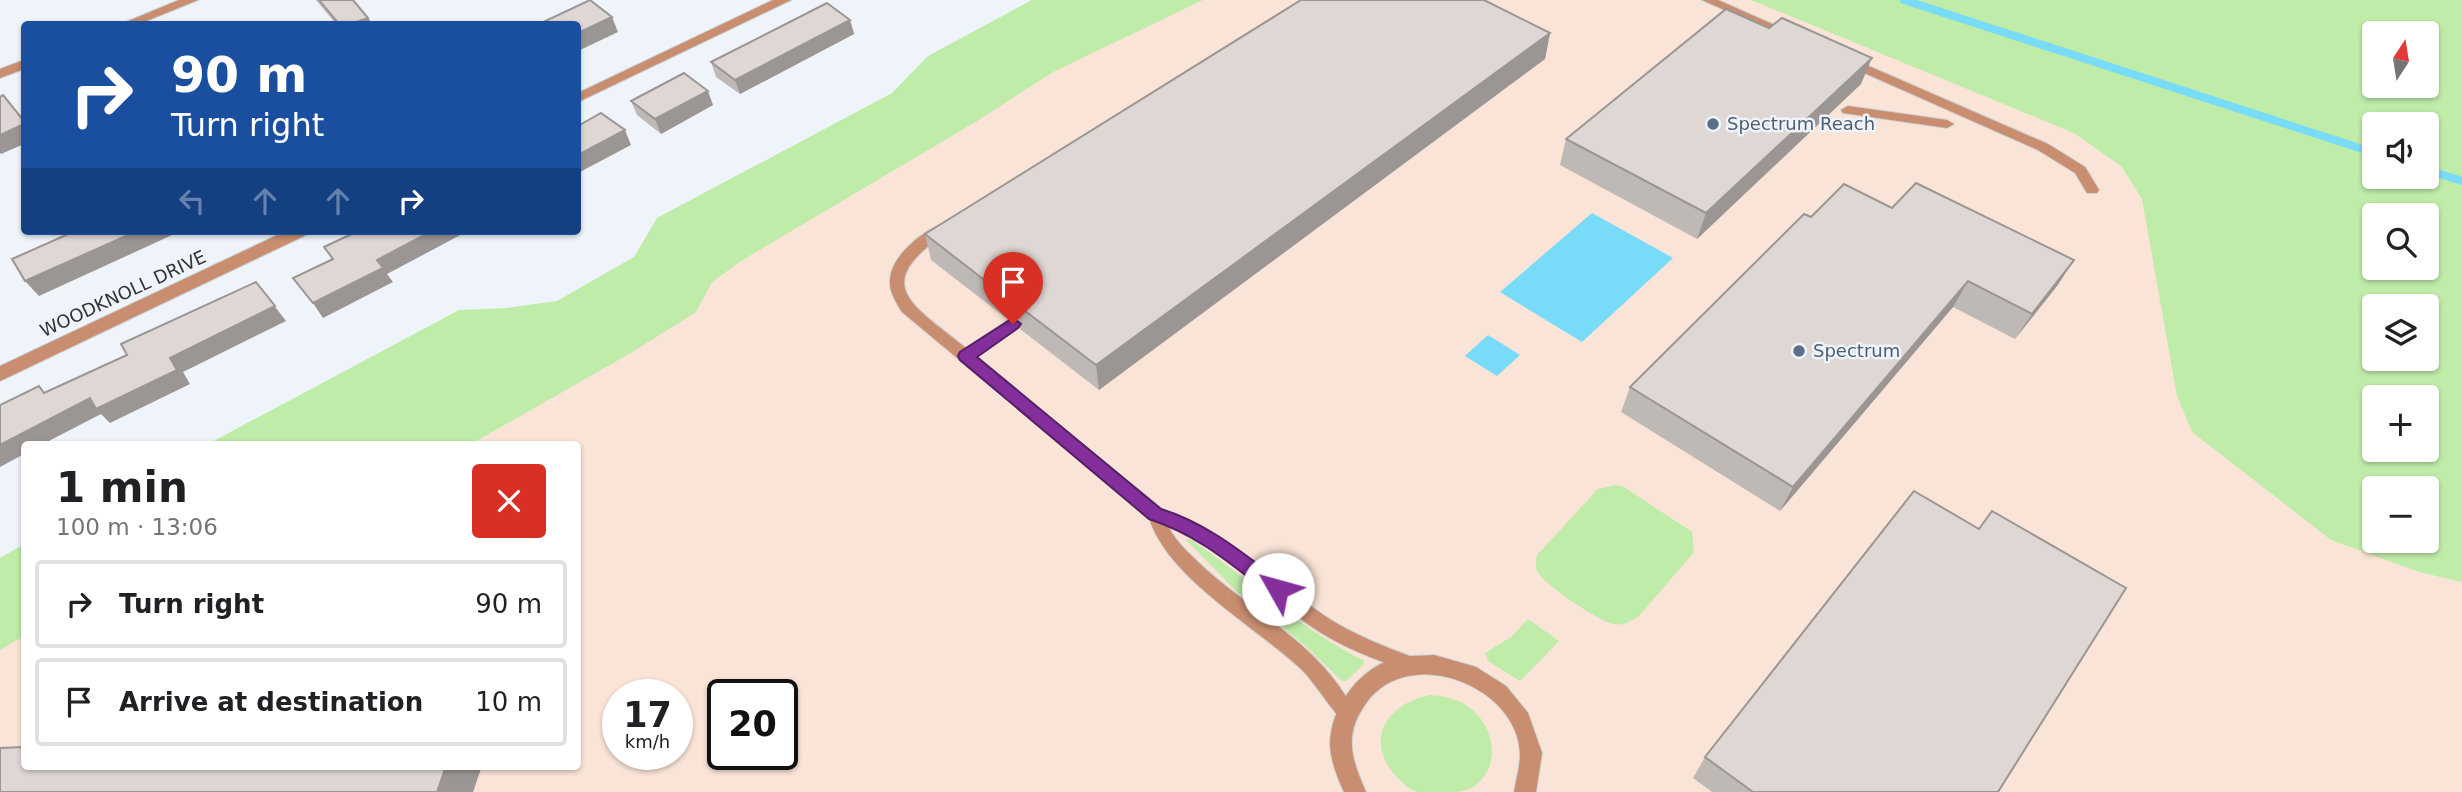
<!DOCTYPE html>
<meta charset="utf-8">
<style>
:root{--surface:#fff;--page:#f6f6f6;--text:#202124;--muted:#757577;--line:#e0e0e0}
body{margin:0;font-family:"DejaVu Sans",sans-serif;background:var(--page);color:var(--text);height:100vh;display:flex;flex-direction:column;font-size:26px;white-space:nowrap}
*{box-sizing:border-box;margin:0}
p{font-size:23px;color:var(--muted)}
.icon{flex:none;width:38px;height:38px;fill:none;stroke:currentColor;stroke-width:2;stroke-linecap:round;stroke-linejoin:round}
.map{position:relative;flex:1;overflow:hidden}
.panel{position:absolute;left:21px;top:441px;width:560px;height:329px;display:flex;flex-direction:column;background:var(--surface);border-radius:7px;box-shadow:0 2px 5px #0004}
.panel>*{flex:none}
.hud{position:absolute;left:21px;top:21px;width:560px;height:214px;border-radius:7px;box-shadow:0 2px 5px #0004;background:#1a4fa0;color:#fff;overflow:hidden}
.needle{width:46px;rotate:12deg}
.controls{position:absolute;left:2362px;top:21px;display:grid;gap:14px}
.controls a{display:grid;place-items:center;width:77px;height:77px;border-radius:7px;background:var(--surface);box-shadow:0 2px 5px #0004;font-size:35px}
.speed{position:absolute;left:602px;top:679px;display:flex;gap:14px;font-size:35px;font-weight:700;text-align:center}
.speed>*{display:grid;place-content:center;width:91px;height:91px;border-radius:50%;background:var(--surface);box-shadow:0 2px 5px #0004;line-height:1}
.speed small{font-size:18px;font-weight:400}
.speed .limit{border:4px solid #111;border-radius:10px;background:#fff;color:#111}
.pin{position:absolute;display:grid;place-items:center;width:60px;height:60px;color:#fff;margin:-72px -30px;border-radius:50% 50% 50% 0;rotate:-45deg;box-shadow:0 0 7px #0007}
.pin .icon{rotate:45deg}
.me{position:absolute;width:77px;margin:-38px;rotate:308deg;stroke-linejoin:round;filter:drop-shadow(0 0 5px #0008)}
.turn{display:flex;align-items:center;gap:24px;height:147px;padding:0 35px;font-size:32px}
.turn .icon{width:91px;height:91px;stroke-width:2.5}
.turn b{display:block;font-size:49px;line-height:60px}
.lanes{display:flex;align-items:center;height:66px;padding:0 35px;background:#0003;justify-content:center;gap:35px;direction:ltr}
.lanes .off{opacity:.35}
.round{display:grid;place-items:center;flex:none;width:74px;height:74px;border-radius:7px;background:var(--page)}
.overview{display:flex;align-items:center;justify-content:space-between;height:119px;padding:0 35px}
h1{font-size:42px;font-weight:600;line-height:52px}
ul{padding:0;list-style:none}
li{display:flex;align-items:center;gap:21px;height:88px;margin:0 14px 10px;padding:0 21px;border:4px solid var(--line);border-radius:7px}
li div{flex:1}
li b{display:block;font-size:26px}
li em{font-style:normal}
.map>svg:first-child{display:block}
</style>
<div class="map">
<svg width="2462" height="792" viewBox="0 0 2462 792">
<rect width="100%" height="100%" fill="#eef4f9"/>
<!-- commercial -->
<path fill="#fae4d7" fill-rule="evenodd" d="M1109 0H2462V792H0V615L24 601V766H578V444H307ZM2375 33H2427V86H2375ZM2375 124H2427V177H2375ZM2375 215H2427V268H2375ZM2375 306H2427V359H2375ZM2375 397H2427V450H2375ZM2375 488H2427V541H2375ZM618 695H677V754H618ZM723 695H782V754H723Z"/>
<!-- green -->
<g fill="#bfeca8" fill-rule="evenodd">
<polygon points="1032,0 1203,0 1053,72 977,121 741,261 712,282 696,312 634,351 471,444 208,444 459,310 507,308 557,301 634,257 657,218 892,93 928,56"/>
<path d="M1751 0H2462V582L2419 572 2331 540 2192 432 2177 396 2142 199 2121 166 2074 133ZM2427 33V86H2375V33ZM2375 124H2427V177H2375ZM2375 215H2427V268H2375ZM2427 306V359H2375V306ZM2375 397H2427V450H2375ZM2375 488H2427V541H2375Z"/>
<path d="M1616 485 1624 487 1692 532 1694 552 1639 616C1631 621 1624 626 1614 624 1600 622 1543 584 1537 571 1535 566 1536 560 1537 555L1598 489Z"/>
<path d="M1185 539H1190C1249 578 1299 629 1363 660L1364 664 1346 681H1342L1301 642 1236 591Z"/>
<polygon points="24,544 24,636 0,650 0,558"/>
<polygon points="1528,619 1559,641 1520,681 1488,661 1485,653 1511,637"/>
<path d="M1430 695C1442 696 1455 698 1466 705 1494 724 1503 763 1475 786 1466 792 1456 792 1445 792 1437 792 1425 792 1418 792 1409 790 1402 782 1396 776 1363 740 1388 703 1430 695Z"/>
</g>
<!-- water -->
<g fill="#78dbf8">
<polygon points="1592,213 1673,258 1582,342 1500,292"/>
<polygon points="1488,335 1520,355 1497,376 1465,356"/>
</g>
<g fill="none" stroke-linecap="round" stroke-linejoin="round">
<!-- stream -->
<g stroke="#78dbf8" stroke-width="8">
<polyline points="1904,0 2375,153"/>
<polyline points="2427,170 2462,181"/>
</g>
<defs>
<g id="lane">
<polygon points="1702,0 1718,0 1795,34 1793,37 1785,37"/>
<polygon points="1848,57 2048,144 2085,167 2099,190 2097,193 2087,193 2075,173 2038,150 1844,64 1844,58"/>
<polygon points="1848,106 1947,120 1954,124 1947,128 1843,113 1841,110"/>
<path d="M943 224 948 226 950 229 948 232C868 285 912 304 966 348L1008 320H1018L1021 324 1018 328 976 357 1162 509C1226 530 1268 576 1322 614 1351 634 1385 647 1418 659L1421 665 1418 671 1412 673C1377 660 1340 647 1309 625 1263 592 1223 543 1168 525 1174 540 1187 551 1198 562 1250 612 1325 646 1355 714L1353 720 1346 723C1338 720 1314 681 1302 670 1257 627 1168 579 1149 518L902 312C896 302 889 292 890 280 891 256 922 231 943 224Z"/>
</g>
<g id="street">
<polygon points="179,0 198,0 139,24 121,24"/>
<polygon points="773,0 791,0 578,102 578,93"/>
<polygon points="24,60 24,69 0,78 0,69"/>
<polygon points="286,231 308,231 306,235 0,381 0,366"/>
<path d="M1434 655 1476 667 1506 686 1528 713 1542 753 1536 792H1514C1516 780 1520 767 1520 755 1520 687 1410 643 1367 702 1343 734 1351 758 1366 792H1344C1337 777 1331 761 1330 745 1330 706 1362 664 1401 657 1412 655 1423 656 1434 655Z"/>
</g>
</defs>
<!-- lane casing -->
<use href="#lane" stroke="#ccd1d6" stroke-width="2"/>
<!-- street casing -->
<use href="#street" stroke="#ccd1d6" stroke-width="2"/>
<!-- lane -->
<use href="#lane" fill="#c98e6f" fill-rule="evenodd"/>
<!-- street -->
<use href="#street" fill="#c98e6f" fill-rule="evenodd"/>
</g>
<!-- wall -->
<g fill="#bfb9b6">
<polygon points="316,0 353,0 368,18 372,24 336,24"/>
<polygon points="850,20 854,34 740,94 716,77 711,62"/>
<polygon points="1550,33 1545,59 1099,390 1020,329 1018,318 1006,318 931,260 925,234"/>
<polygon points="1861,84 1697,239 1560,165 1566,139"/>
<polygon points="631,101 713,105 661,134 637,115"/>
<polygon points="1892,208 2074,260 2057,286 2015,339 1953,307 1780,511 1621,412 1630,387 1811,217"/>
<polygon points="1705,757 1998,792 1712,792 1693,778"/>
</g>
<!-- shaded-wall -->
<g fill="#9b9694">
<polygon points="612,17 618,32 578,51 578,33"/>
<polygon points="368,18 372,24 351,24"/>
<polygon points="850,20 854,34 740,94 735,80"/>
<polygon points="1550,33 1545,59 1099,390 1096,365"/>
<polygon points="1872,58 1861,84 1697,239 1706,213"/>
<polygon points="708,91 713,105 661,134 655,119"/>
<polygon points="24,124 24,144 1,154 0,153 0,135"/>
<polygon points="625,130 631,145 578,173 578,155"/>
<polygon points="137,231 181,231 39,296 25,281"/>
<polygon points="432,231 468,231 387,274 393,282 323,318 313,303 377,260"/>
<polygon points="2074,260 2057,286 2015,339 2032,314"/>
<polygon points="1968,281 1953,307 1780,511 1793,487"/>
<polygon points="256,282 286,321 183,372 190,384 110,423 101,414 43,444 24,444 24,454 0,467 0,445 90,398 170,358"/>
<polygon points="446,766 482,766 473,792 437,792"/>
</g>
<!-- building -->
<g fill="#ded7d4" stroke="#9b9694" stroke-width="2">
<polygon points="319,0 353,0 368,18 351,24 339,24"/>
<polygon points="590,0 612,17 578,33 578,24 542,24 541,23"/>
<polygon points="1301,0 1484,0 1550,33 1096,365 1016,304 1019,298 1016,293 1001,293 925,234"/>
<polygon points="827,3 850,20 735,80 711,62"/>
<polygon points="1726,9 1769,28 1782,18 1872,58 1706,213 1566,139"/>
<polygon points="684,73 708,91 655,119 631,101"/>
<polygon points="3,95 24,121 24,124 0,135 0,97"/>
<polygon points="601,113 625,130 578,155 578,126"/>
<polygon points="1916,183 2074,260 2032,314 1968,281 1793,487 1630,387 1804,214 1811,217 1844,184 1892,208"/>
<polygon points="75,231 137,231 25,281 12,259"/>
<polygon points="358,231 432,231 377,260 383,268 313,303 293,278 333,259 324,247"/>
<polygon points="256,282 275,306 170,358 177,370 96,409 90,398 0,445 0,405 39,386 44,393 127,355 121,344"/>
<polygon points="1914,491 1979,529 1992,511 2126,588 1998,792 1753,792 1705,757"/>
<polygon points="24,747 24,766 446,766 437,792 0,792 0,748"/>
</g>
<!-- route -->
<path fill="#852f9d" stroke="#561f66" stroke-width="2" d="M1013 318 1021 324 1018 328 977 357 1161 509C1209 524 1244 554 1284 584L1287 589 1284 595 1278 597 1271 595C1231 564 1198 535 1149 519L960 360 958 356 960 352Z"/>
<!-- markers -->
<g fill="#5c6f8a" stroke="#eef4f9" stroke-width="2.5">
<circle cx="1713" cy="124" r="7"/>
<circle cx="1799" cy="351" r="7"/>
</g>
<g text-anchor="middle" stroke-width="5" stroke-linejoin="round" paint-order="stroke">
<!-- service labels -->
<g font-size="18" fill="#4e5e75" stroke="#eef4f9" text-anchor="start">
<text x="1727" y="130">Spectrum Reach</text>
<text x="1813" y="357">Spectrum</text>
</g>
<!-- street labels -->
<g font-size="18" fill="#313335" stroke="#eef4f9">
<text transform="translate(123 294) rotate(-25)" y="6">WOODKNOLL DRIVE</text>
</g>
</g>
</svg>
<div class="controls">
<a><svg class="needle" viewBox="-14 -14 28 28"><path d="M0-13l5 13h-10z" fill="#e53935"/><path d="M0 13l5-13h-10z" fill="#757577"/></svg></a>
<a><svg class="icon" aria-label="sound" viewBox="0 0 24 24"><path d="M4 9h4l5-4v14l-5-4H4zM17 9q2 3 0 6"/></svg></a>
<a><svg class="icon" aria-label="search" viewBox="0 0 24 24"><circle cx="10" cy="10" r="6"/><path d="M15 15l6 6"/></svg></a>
<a><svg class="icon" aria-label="layers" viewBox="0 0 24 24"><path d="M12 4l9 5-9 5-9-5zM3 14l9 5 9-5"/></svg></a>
<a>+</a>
<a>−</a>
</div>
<div class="speed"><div>17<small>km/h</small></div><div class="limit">20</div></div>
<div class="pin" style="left:1013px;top:324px;background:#d93025"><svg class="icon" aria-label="arrive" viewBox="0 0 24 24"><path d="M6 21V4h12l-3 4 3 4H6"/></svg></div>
<svg class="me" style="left:1278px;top:589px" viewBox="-20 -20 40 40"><circle r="19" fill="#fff"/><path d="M0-13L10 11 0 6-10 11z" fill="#852f9d"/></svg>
<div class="hud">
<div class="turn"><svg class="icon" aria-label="right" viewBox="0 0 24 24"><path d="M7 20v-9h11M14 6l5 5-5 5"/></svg><div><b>90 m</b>Turn right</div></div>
<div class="lanes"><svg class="icon off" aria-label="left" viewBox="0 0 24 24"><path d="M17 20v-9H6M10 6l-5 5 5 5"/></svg><svg class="icon off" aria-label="ahead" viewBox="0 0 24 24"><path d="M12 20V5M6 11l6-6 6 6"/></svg><svg class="icon off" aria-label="ahead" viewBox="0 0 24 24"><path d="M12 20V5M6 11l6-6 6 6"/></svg><svg class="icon" aria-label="right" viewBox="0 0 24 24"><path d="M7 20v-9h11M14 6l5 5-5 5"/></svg></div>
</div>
<section class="panel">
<div class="overview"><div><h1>1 min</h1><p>100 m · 13:06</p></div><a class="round" style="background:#d93025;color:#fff"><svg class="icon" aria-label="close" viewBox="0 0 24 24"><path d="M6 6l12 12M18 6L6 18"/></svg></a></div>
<ul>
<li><svg class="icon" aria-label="right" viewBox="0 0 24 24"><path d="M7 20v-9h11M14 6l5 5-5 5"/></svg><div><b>Turn right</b></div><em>90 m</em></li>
<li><svg class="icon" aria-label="arrive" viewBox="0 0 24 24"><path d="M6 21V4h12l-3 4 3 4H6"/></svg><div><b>Arrive at destination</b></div><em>10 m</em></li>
</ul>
</section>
</div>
